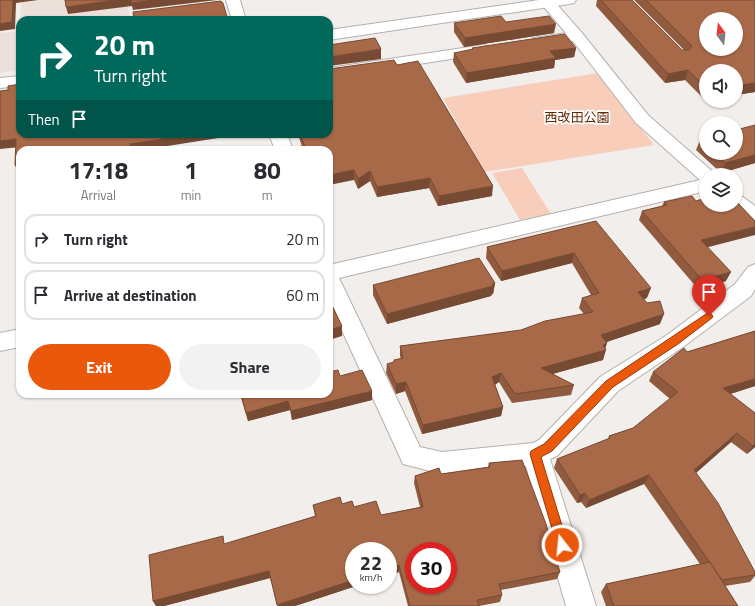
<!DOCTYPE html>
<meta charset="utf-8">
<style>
:root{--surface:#fff;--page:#f2f2f3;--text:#2b2b33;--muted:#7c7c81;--line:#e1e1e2;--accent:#ea580c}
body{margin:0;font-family:"Titillium Web","Noto Sans JP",sans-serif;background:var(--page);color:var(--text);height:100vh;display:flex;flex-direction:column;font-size:15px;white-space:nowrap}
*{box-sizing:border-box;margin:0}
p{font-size:13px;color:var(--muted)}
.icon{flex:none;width:22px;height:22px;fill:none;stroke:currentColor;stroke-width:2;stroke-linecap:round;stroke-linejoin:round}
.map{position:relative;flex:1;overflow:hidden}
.drawer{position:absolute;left:16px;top:146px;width:317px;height:252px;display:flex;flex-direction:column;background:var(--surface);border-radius:12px;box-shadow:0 1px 3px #0004}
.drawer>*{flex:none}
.hud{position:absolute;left:16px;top:16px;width:317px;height:122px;border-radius:12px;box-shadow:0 1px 3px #0004;background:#00695c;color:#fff;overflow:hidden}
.needle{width:26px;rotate:345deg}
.controls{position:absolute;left:699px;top:12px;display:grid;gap:8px}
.controls a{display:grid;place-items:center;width:44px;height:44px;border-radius:50%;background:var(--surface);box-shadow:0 1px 3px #0004;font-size:20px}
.speed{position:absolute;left:345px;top:542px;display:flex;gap:8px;font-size:20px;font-weight:700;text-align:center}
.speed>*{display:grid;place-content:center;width:52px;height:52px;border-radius:50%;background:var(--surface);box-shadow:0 1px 3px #0004;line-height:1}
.speed small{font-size:10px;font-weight:400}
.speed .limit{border:6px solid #d22;background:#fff;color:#111}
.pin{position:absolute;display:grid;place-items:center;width:34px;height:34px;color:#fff;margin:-41px -17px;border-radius:50% 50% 50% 0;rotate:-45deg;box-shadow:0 0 4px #0007}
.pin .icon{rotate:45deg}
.me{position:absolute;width:44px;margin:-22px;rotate:344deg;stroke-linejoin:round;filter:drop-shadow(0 0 3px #0008)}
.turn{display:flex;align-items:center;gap:14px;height:84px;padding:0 12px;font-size:18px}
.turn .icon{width:52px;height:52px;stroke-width:2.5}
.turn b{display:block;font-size:28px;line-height:34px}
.then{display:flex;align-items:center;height:38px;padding:0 12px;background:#0003;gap:8px;font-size:15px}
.eta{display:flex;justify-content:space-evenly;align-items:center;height:68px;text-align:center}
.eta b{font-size:24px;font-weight:700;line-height:28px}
.action{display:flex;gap:8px;margin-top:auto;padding:8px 12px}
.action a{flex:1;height:46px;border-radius:24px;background:var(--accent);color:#fff;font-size:16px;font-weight:700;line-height:46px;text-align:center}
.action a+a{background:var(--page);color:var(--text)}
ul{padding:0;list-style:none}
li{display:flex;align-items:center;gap:12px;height:50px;margin:0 8px 6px;padding:0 4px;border:2px solid var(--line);border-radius:12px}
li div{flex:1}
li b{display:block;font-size:15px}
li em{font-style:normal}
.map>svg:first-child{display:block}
</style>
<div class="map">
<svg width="755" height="606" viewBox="0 0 755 606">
<rect width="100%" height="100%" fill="#f1eeec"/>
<!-- built -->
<g fill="#ece0db">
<polygon points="22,0 127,0 130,20 20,20"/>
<polygon points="20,26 20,70 0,73 0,33 20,31"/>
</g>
<!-- green -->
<g fill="#f8ceba">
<polygon points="598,73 654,145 484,172 443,98"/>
<polygon points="522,168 551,214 520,220 492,173"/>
</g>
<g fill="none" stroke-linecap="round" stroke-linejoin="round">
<defs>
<g id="minor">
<polygon points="226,0 240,0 246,20 232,20"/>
<polygon points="538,0 553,0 582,33 648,115 713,172 715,175 706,175 706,191 339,278 420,447 442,452 533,443 539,440 600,377 667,335 735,284 748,267 755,264 755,289 751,296 683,347 618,391 557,456 550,459 596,606 566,606 526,466 442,474 403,464 329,302 329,265 700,180 636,123 573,41 539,46 534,44 531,41 534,38 566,33"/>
<polygon points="483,45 489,47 491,50 489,53 329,78 329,68"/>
<polygon points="269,134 287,134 293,150 275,150"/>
<polygon points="736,195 743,197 755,206 755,223 748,221 729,205 736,205"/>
<polygon points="20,329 20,347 0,351 0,333"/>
</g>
<g id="tertiary">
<polygon points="539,0 576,0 574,3 569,4 329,40 329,30"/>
<polygon points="20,76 20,86 0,88 0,78"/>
</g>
</defs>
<!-- minor casing -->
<use href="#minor" stroke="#b4b0ae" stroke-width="2"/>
<!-- tertiary casing -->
<use href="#tertiary" stroke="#b4b0ae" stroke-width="2"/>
<!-- minor -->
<use href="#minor" fill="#fff" fill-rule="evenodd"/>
<!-- tertiary -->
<use href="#tertiary" fill="#fff" fill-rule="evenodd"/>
</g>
<!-- wall -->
<g fill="#905a3f">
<polygon points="597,0 632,0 682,50 684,50 634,0 755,0 755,92 736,95 706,71 706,101 685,80 665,83 596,6"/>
<polygon points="506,22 554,33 464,47 454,32 454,23"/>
<polygon points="472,48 576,48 574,57 555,60 554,68 466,83 453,62 454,53 472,50"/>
<polygon points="397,65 492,196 438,206 429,188 377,197 370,181 358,189 354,180 329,150 303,150 298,134 329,134"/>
<polygon points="755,125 755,163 721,173 696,150 700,140 706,138 706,153 736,153"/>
<polygon points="696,201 707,247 726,281 698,289 639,220 642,211 662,206 664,202"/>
<polygon points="596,221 647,298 644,299 660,324 606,342 603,360 552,374 574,385 571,395 512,403 499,382 495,385 503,407 501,416 422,434 405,391 396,394 386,373 387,364 394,362 394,360 401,359 400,356 400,346 521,330 584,314 579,308 582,298 591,295 572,263 501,281 486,258 487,247"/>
<polygon points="495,283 493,294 492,294 491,296 387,324 373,295 373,285"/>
<polygon points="755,331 755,386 730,394 755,413 755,447 747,454 731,442 696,473 755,572 755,576 750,582 725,586 738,606 606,606 601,592 606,584 700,564 644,484 586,508 581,502 577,503 554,468 557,459 608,439 609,436 633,428 670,399 649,381 653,372 687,352"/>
<polygon points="340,376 372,400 292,420 290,410 248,421 240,394 329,394"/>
<polygon points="489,463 560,572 557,579 501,590 502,595 500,602 479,606 408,606 399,572 295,606 278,606 270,578 164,606 156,606 153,601 226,544 315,516 313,505 342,504 354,507 381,515 420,507 414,483 415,476 441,474 488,467"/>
</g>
<!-- shaded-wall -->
<g fill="#764a33">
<polygon points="13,0 38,0 16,3 15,29 0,31 0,24"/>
<polygon points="115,0 217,0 133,10 132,6 68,14 66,7"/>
<polygon points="556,24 554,33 464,47 465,38"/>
<polygon points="576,48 574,57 555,60 554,68 466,83 467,73 550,51"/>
<polygon points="381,49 381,59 329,66 329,57"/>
<polygon points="688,70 685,80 665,83 668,74"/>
<polygon points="755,83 755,92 736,95 736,86"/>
<polygon points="193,134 230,134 231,136 142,150 131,150 130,144"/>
<polygon points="16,139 20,147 0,149 0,141"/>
<polygon points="755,155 755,163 721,173 725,163"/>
<polygon points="20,164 20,172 18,173 15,165"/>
<polygon points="354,170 354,180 329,185 329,175"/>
<polygon points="370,171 370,181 358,189 358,179"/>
<polygon points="430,178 429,188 377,197 377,187"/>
<polygon points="493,186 492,196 438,206 439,196"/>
<polygon points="755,227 755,235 697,250 701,240"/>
<polygon points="574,253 572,263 501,281 502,271"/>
<polygon points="731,272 726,281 698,289 702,280"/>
<polygon points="495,283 493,294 492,294 491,296 387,324 387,314"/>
<polygon points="651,288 647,298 634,302 638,292"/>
<polygon points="664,314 660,324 598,345 601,335"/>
<polygon points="342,326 342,336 329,340 329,330"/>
<polygon points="607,343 605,350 606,350 603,360 538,378 541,368"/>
<polygon points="501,373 499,382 490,387 492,377"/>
<polygon points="755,379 755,386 718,398 723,388"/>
<polygon points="406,382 405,391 396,394 396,384"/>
<polygon points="372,391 372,400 292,420 291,411"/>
<polygon points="288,401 290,410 248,421 246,413"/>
<polygon points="503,407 501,416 422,434 423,425"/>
<polygon points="737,433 731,442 689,479 694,470"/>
<polygon points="755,444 755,447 747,454 753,446"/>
<polygon points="649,475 644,484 586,508 589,500"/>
<polygon points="585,493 581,502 577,503 580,495"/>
<polygon points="399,565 399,572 388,575 388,569"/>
<polygon points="269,571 270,578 164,606 156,606 153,601"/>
<polygon points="354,580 354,585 359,585 295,606 278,606 277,605"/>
</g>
<!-- building -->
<g fill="#a86949" stroke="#764a33" fill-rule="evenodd">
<polygon points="0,0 13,0 12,22 0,24"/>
<polygon points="65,0 115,0 66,7"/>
<polygon points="131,0 156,0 131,3"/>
<path d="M601 0H632L682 50H689L692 46 646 0H755V83L736 86V71H706V88L688 70 668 74ZM706 19H736V49H706Z"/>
<polygon points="221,1 223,3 228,20 134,20 133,12"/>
<polygon points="501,16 506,22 549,16 556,24 465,38 454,23"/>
<polygon points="565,34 576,48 550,51 556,58 467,73 454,53 473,49 472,48"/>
<polygon points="375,38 381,49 329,57 329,45"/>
<polygon points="394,60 397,65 418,61 493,186 439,196 430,178 377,187 370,171 358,179 354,170 329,175 329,150 306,150 300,134 329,134 329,69"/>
<polygon points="20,84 20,134 193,134 130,144 131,150 20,150 20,164 15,165 16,139 0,141 0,91 8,90 8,86"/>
<polygon points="755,125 755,155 725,163 714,153 736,153 736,130"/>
<polygon points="706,138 706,145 700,140"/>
<polygon points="692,196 696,201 706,198 706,205 736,205 736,201 755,221 755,227 701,240 731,272 702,280 642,211 667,205 664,202"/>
<polygon points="596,221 651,288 638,292 647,303 660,301 664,314 601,335 607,343 603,345 606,350 541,368 574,385 515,394 501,373 492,377 503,407 423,425 406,382 396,384 387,364 394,362 394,360 403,358 400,346 521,330 545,321 593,312 582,298 599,293 574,253 502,271 487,247"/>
<polygon points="479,258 495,283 492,284 493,286 387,314 373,285"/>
<polygon points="329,299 342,326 329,330"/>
<polygon points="755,331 755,379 723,388 755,413 755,444 753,446 737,433 694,470 718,503 755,572 755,575 722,580 649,475 589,500 585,493 580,495 557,459 610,438 609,436 633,428 678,392 653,372 684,348 687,352"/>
<polygon points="338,370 340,376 362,370 372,391 291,411 288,401 246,413 241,394 329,394 329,372"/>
<path d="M522 460 546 524 560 572 499 584 502 595 477 600 479 606H410L399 565 388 569V551H354V580L277 605 269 571 153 601 149 555 223 536 224 544 316 516 313 505 340 497 342 504 352 501 354 507 376 501 381 515 423 507 415 476 439 468 441 474 490 467 489 463ZM414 551H448V585H414Z"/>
<polygon points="710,562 738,606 614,606 606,584"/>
</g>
<!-- route -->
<polygon fill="#ea580c" stroke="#983908" points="709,312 713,316 712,318 678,344 613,387 552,451 541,457 568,545 566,549 562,550 558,549 530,454 531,451 544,444 606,381"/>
<g text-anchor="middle" stroke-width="3.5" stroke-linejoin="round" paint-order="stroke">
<!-- far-park labels -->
<g font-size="13" fill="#642800" stroke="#fff">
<text x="577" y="122">西改田公園</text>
</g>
</g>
</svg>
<div class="controls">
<a><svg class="needle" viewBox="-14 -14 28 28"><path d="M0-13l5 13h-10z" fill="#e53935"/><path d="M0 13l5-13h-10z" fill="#7c7c81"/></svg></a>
<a><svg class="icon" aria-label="sound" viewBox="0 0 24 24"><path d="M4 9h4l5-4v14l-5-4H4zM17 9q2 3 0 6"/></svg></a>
<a><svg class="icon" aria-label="search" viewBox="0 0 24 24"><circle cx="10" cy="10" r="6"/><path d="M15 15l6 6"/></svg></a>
<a><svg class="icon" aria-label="layers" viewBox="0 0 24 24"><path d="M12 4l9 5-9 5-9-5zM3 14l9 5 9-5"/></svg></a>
</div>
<div class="speed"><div>22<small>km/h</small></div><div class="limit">30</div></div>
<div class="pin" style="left:709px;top:316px;background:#d93025"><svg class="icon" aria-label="arrive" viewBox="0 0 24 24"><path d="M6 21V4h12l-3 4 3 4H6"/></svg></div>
<svg class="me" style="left:562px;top:545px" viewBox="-20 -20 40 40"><circle r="17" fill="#ea580c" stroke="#fff" stroke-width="3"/><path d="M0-11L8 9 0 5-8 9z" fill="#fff"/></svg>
<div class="hud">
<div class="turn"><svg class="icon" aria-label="right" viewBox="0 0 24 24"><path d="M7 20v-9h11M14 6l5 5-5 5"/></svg><div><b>20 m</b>Turn right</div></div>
<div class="then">Then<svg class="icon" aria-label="arrive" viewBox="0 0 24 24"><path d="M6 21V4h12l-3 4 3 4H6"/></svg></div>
</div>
<section class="drawer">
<div class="eta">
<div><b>17:18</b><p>Arrival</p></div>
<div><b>1</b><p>min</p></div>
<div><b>80</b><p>m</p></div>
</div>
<ul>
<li><svg class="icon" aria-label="right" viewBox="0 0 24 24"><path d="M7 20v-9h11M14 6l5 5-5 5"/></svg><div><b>Turn right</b></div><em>20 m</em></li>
<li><svg class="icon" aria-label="arrive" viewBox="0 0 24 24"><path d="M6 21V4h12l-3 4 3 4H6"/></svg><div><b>Arrive at destination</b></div><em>60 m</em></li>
</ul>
<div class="action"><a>Exit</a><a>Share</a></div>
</section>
</div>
